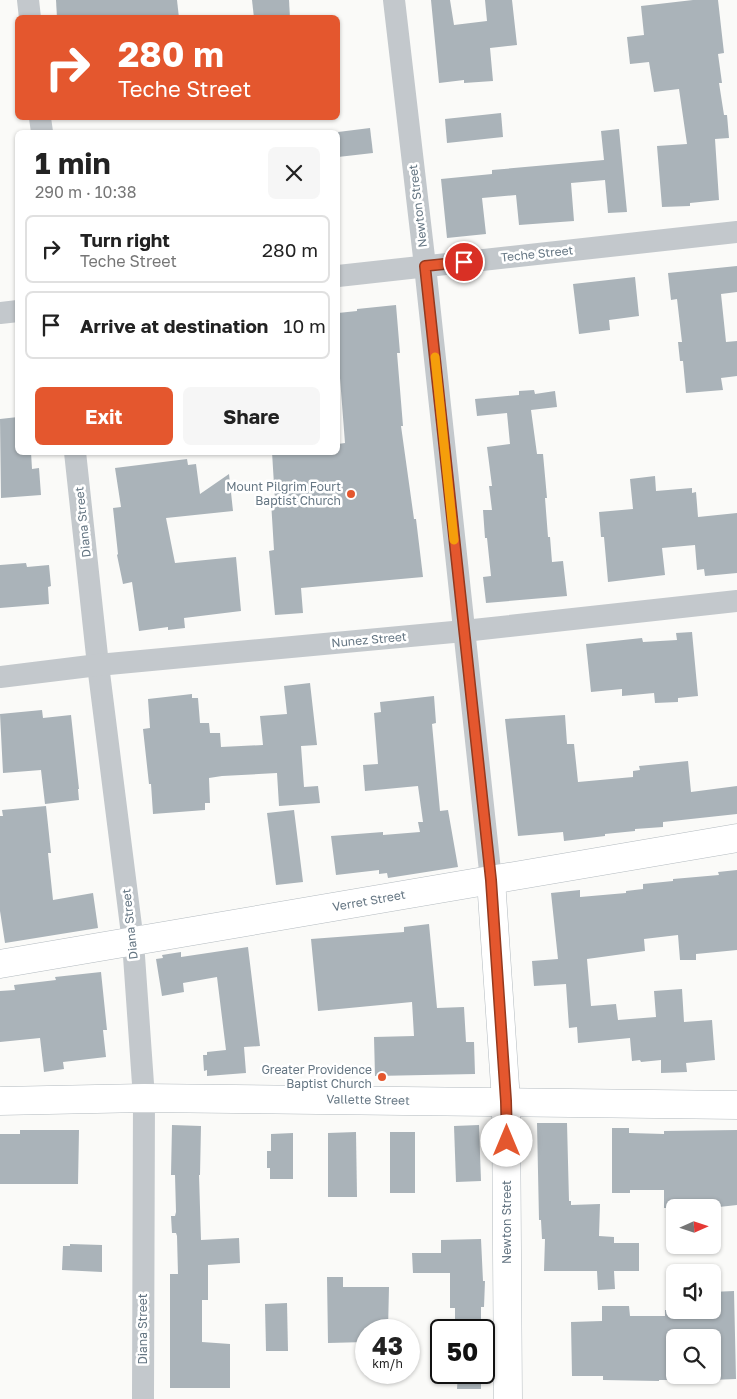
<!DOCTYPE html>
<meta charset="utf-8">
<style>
:root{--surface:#fff;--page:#f6f6f6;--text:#222;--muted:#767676;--line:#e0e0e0;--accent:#e4572e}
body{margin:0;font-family:"Golos Text",sans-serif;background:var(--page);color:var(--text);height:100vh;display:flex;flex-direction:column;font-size:19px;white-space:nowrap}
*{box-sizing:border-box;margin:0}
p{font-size:16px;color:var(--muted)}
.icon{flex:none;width:28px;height:28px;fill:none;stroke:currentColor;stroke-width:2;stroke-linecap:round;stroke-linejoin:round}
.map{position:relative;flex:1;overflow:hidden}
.drawer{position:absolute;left:15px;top:130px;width:325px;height:325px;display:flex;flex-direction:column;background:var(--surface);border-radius:8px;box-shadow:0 1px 4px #0004}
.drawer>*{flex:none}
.hud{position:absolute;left:15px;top:15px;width:325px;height:105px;border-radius:8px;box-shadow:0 1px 4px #0004;background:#e4572e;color:#fff;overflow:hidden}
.needle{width:32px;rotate:87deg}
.controls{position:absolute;left:666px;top:1199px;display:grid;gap:10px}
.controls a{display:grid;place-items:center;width:55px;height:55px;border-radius:8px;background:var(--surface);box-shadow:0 1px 4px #0004;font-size:25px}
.speed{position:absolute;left:355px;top:1319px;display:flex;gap:10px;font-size:25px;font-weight:700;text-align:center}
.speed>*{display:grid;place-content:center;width:65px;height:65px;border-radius:50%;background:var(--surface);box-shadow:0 1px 4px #0004;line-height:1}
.speed small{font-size:12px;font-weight:400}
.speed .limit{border:2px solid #111;border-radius:8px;background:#fff;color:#111}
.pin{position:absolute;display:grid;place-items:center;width:42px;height:42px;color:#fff;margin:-21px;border:2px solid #fff;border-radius:50%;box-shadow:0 1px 5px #0007}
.me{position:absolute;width:55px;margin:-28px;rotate:0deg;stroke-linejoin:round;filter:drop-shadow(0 0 4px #0008)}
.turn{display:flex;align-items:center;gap:18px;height:105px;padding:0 20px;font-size:22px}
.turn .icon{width:65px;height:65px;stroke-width:2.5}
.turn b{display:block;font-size:35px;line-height:42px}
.round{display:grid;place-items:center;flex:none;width:52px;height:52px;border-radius:8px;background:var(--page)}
.head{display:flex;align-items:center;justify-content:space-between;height:85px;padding:0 20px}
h1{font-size:30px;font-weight:700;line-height:38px}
.cta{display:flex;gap:10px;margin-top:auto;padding:10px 20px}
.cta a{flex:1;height:58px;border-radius:8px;background:var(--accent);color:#fff;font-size:20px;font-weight:700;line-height:58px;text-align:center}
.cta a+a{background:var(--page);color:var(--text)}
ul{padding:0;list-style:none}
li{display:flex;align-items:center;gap:15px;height:68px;margin:0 10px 8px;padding:0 10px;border:2px solid var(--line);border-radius:8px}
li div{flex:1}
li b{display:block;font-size:19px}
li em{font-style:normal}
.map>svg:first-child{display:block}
</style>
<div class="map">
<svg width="737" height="1399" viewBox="0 0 737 1399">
<rect width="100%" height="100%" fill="#fafaf8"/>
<!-- building -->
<g fill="#aab3b9">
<polygon points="56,0 177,0 179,18 57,18"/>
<polygon points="252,0 289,0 290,18 254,18"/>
<polygon points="431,0 450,0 454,25 487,21 485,0 512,0 517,45 490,48 493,81 464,83 464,80 439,83"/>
<polygon points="693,0 718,0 724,53 718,54 722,83 719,83 724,115 727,115 729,138 715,139 719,200 690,203 690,206 662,207 657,146 687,144 679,89 654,92 649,62 630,64 627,37 644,35 641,6"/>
<polygon points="501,113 503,137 447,143 445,119"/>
<polygon points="370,128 373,153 338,157 338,132"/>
<polygon points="619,129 627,212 608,213 605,180 571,183 574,221 519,225 516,195 482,198 486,234 447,238 441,179 492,174 492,170 604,160 601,131"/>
<polygon points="737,266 737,292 721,294 726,342 737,341 737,376 721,378 723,390 686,393 683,361 680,361 678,342 682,342 677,299 671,300 668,273"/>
<polygon points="635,277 639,316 609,320 610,330 579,334 573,284"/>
<polygon points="396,305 400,353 397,353 403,426 401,426 414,519 416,519 423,577 301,588 303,613 275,615 269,551 274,550 271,501 275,501 272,452 338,452 338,444 345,443 338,352 338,313 357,311 357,309"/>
<polygon points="534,390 535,394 555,391 557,407 531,410 537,454 543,454 547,498 545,498 548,537 550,537 552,562 563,561 567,596 486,603 483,577 491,576 487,538 485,538 483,510 492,510 489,486 492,486 487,447 510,444 507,413 477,416 475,399 519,395 519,391"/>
<polygon points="18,417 18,452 31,452 32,469 39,468 41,495 1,498 0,419"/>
<polygon points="187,459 188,465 196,464 200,494 229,474 233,511 166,518 175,563 236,557 241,611 184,618 185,628 168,630 168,627 139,631 132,582 123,584 117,555 118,554 113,508 121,507 115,468"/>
<polygon points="655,476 656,491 692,488 692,493 696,492 698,517 737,513 737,573 705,576 704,569 697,570 695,545 662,548 665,575 608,582 604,537 601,537 599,512 633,509 630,479"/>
<polygon points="26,563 27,567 49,565 51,586 48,587 49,604 0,608 0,565"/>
<polygon points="692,632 698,696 678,698 678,702 655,703 654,693 622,696 622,689 591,692 586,644 642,638 643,642 677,640 676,633"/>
<polygon points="310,683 317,745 301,746 304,787 318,786 320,803 279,806 277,773 222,776 209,778 210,803 205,803 205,810 153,814 151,784 149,784 143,729 150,728 148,699 192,694 192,698 198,698 200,723 209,723 210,733 220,733 221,747 263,745 260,716 287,714 284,686"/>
<polygon points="434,696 436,723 432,724 440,811 448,810 458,867 388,878 387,873 379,874 379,870 336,875 331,836 383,832 383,835 420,832 418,822 423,822 418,786 365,791 363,765 378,764 374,713 381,712 380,702"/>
<polygon points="42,710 43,718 71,715 79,789 78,789 79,800 45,804 41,770 3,773 0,714"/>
<polygon points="565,715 567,744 574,744 578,782 633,777 633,771 640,770 639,766 688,761 691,792 737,786 737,814 663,822 663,827 635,829 635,831 605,834 605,836 564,841 563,832 518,836 505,719"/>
<polygon points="46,806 51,853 48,853 53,900 93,893 98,928 5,943 0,911 0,816 3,816 2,810"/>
<polygon points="294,810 303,882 276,885 267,813"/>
<polygon points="737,870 737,950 696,954 696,960 680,960 678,935 644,939 645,951 587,959 591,1006 616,1004 618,1020 656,1017 654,991 682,989 684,1022 712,1020 715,1060 686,1063 687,1072 661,1073 661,1060 641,1062 640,1060 632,1061 630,1038 578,1043 577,1027 569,1028 566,984 534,986 532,961 558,959 551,893 580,890 580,897 626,893 626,891 643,889 643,884 673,881 673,879 719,875 718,872"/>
<polygon points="429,924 437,1008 464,1007 466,1042 474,1042 475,1074 375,1076 374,1037 414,1036 412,1002 318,1011 311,939 404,932 404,927"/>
<polygon points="248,947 260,1046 244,1047 246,1073 207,1076 207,1070 204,1071 203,1055 207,1055 207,1052 226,1050 217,977 183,983 184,992 162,996 156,959 163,958 162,955 181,952 181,957"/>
<polygon points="101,972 107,1030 103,1030 106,1057 63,1062 64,1069 44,1072 40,1038 0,1042 0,991 15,990 14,985 56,980 55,977"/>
<polygon points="537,1123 567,1123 569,1201 571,1201 571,1205 600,1204 599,1236 614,1237 614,1243 639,1243 639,1271 614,1271 615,1289 598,1290 597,1271 544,1271 545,1239 542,1239 541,1220 539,1220"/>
<polygon points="172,1125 201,1126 200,1175 199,1175 201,1240 239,1238 240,1263 208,1265 208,1300 202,1300 202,1342 230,1344 230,1388 170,1388 170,1274 178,1274 177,1236 176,1233 172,1233 171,1216 175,1216 176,1212 175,1175 171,1175"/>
<polygon points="479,1125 481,1181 456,1182 454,1126"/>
<polygon points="612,1128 629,1128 629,1133 664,1134 664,1131 737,1130 737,1205 710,1208 664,1208 664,1190 630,1190 630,1193 612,1193"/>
<polygon points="20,1130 79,1130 78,1184 0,1184 0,1134 20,1134"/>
<polygon points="356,1132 357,1197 328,1197 328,1133"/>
<rect x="390" y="1132" width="25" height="61"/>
<polygon points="293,1133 293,1179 270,1179 270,1168 267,1168 267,1151 271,1151 271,1134"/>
<polygon points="481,1239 483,1281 485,1281 484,1307 481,1307 481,1330 458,1330 458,1328 455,1328 455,1308 450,1308 450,1273 413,1273 412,1253 441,1253 441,1240"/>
<polygon points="70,1244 102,1245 102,1272 62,1270 63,1246 70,1246"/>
<polygon points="327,1277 343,1277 343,1287 389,1287 388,1330 366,1330 366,1342 328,1343"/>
<polygon points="734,1291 736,1379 712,1380 712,1338 675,1338 675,1380 659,1380 659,1381 603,1380 603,1376 572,1376 571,1322 602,1321 602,1306 629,1306 630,1316 665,1316 665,1310 712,1310 712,1292"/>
<polygon points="287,1303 288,1351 266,1351 265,1304"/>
<polygon points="458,1372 481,1372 481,1389 457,1389"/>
</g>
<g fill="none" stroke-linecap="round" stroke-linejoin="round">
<defs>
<g id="secondary">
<polyline points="491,880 506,1101 508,1399"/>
<polyline points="0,964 737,838"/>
<polyline points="0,1101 144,1098 737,1105"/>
</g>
</defs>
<!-- secondary casing -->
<use href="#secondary" stroke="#b3babf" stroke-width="29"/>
<!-- street -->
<g stroke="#c3c8cc" stroke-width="22">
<polyline points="28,0 30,18"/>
<polyline points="394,0 425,266 491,880"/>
<polyline points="40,118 42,132"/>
<polyline points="338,276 737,232"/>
<polyline points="0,313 18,311"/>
<polyline points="75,452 98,665 133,942 144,1098 143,1399"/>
<polyline points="0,677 98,665 464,631 737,601"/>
</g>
<!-- secondary -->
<use href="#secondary" stroke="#fff" stroke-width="28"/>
</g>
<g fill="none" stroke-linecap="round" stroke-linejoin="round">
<defs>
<polyline id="route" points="464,262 425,266 491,880 506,1101 507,1141"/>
</defs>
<!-- route casing -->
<use href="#route" stroke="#94391e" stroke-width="12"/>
<!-- route -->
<use href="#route" stroke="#e4572e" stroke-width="9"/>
<!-- slow -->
<polyline stroke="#f59e0b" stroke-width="9" points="435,357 454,540"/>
</g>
<!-- markers -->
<g fill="#e4572e" stroke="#fff" stroke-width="2">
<circle cx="351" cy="494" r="5"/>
<circle cx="382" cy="1077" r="5"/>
</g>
<g text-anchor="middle" stroke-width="5" stroke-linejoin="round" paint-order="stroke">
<!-- street labels -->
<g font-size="12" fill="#657683" stroke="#fff">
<text transform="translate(418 206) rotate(-97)" y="4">Newton Street</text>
<text transform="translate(537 254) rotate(-6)" y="4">Teche Street</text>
<text transform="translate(83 522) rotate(-96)" y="4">Diana Street</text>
<text transform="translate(369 640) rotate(-5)" y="4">Nunez Street</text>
<text transform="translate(369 901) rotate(-10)" y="4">Verret Street</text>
<text transform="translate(130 924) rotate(-96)" y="4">Diana Street</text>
<text transform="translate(368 1100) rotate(1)" y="4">Vallette Street</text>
<text transform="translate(507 1222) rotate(-90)" y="4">Newton Street</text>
<text transform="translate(143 1329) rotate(-90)" y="4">Diana Street</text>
</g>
<!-- poi labels -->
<g font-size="12" fill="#657683" stroke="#fff" text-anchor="end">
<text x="341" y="491">Mount Pilgrim Fourt<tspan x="341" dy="14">Baptist Church</tspan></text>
<text x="372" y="1074">Greater Providence<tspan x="372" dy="14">Baptist Church</tspan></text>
</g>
</g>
</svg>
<div class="controls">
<a><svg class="needle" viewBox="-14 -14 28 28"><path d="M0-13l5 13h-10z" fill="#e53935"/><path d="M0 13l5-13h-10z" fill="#767676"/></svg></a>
<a><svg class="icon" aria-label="sound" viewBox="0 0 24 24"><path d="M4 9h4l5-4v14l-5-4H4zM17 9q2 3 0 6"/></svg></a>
<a><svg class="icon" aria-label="search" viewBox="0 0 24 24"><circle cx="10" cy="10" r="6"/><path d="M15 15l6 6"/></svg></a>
</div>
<div class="speed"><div>43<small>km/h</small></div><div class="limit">50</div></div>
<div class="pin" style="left:464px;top:262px;background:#d93025"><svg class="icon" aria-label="arrive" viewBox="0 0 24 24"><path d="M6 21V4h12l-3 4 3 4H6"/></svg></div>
<svg class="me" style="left:507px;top:1141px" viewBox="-20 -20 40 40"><circle r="19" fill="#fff"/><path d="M0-13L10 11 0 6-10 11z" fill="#e4572e"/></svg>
<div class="hud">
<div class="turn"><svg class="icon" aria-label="right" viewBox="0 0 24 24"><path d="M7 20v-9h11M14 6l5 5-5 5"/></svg><div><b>280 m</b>Teche Street</div></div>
</div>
<section class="drawer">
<div class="head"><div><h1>1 min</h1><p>290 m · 10:38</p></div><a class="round"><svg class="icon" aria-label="close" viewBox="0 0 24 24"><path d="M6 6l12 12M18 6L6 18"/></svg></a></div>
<ul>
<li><svg class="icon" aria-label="right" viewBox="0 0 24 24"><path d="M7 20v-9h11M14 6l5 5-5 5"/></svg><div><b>Turn right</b><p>Teche Street</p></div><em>280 m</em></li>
<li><svg class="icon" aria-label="arrive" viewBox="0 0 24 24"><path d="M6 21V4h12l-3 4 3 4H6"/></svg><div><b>Arrive at destination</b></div><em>10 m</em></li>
</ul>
<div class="cta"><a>Exit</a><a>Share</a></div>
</section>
</div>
